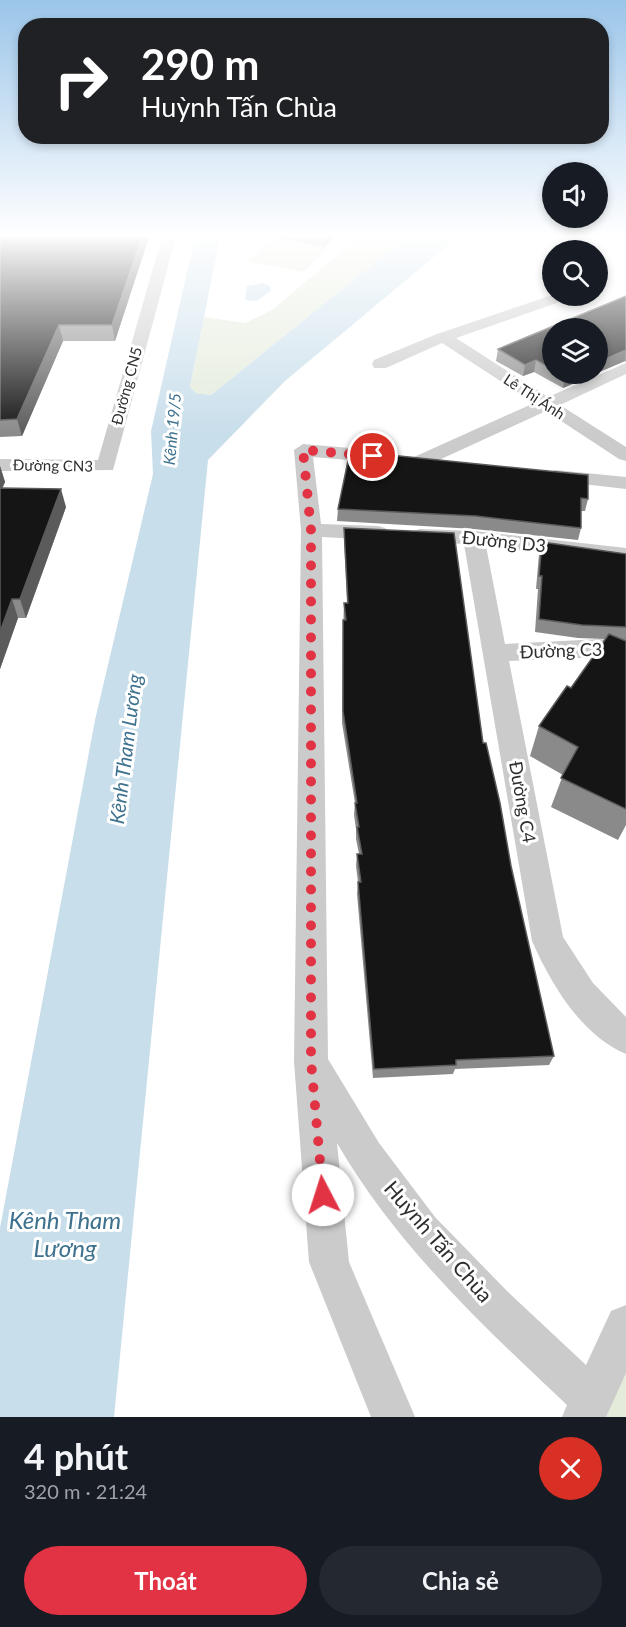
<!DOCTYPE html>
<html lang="vi">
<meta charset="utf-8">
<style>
:root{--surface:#171b24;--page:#242831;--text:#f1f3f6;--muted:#9ea1a6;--accent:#e23344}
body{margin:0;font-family:Lato,sans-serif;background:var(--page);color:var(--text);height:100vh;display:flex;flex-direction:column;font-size:22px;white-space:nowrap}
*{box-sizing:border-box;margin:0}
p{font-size:20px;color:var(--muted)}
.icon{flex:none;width:33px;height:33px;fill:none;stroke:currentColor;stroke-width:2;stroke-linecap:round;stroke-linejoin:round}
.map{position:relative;height:1417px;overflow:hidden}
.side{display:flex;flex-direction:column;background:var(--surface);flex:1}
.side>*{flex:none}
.guide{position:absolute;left:18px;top:18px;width:591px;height:126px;border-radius:24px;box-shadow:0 3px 9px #0003;background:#202124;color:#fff;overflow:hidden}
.controls{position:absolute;left:542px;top:162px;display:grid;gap:12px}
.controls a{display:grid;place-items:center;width:66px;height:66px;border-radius:50%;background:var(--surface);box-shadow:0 3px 9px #0003;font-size:30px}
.pin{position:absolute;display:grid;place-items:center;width:51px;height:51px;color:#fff;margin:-26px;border:3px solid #fff;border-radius:50%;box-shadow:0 2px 6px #0007}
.me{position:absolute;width:66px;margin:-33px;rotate:355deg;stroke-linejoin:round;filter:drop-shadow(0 0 4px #0008)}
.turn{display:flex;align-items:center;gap:21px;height:126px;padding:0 24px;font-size:27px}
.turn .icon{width:78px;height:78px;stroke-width:2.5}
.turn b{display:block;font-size:42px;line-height:51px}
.round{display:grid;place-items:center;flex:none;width:63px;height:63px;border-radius:32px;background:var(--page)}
.summary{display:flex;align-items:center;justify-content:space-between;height:102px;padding:0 24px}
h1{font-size:36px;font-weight:700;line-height:45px}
.primary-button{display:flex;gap:12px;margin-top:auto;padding:12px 24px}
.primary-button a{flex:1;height:69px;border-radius:36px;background:var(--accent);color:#fff;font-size:24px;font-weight:700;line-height:69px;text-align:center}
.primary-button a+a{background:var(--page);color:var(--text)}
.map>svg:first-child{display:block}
</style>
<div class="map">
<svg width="626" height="1417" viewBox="0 0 626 1417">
<rect width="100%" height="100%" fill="#fff"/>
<!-- green -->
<g fill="#e4ebdb">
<polygon points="359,237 407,237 211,395 196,393 190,387 204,317 245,323 272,310"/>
<polygon points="275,238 328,248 303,272 247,261"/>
<polygon points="626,1364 626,1417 600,1417"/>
</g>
<!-- water -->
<g fill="#c8deeb">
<polygon points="195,237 220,237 190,387 196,393 211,395 407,237 458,237 285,381 208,460 114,1417 0,1417 0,1228 95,720 153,474 151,431"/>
<polygon points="263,283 270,286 271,291 256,301 245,300 247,286"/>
</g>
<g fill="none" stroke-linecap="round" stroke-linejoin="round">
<!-- minor -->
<g fill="#cbcbcb" fill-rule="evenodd">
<polygon points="162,237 176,237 113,470 0,471 0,459 98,460"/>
<polygon points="552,295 571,296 568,299 456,338 548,397 626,363 626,374 560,405 626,447 626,461 619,459 546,411 428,465 414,465 411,461 414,457 534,403 442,343 386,368 374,368 372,364 374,360 437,334"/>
<path d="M303 444 385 451 395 457 385 463 313 457 321 524 378 526 385 528 389 533 385 538 378 540 322 537 328 1059 379 1143 435 1217 507 1291 586 1365 611 1311 626 1305V1373L606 1417H562L567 1405C482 1325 396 1245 337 1143L349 1262 415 1417H371L309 1262 294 1061 301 530 294 450Z"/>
<polygon points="555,470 626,477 626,489 548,480 545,476"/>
<path d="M420 529 474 531 626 548V562L486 546 505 644 601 639 626 642V660L601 657 509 661 563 937 593 983 626 1017V1054C581 1035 551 984 532 941L464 544 413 541 409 536 413 531Z"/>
</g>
</g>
<!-- wall -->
<g fill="#8a8a8a">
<polygon points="0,237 149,237 115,341 63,341 22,436 0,437"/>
<polygon points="282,237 334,237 324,247 282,239"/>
<polygon points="626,296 626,362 625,361 597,373 597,328 552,328 552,374 596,374 563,388 534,372 523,376 496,361 498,349"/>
<polygon points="350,451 588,499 585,511 581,511 581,528 578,540 474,529 337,521 338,509"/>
<polygon points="0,466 5,482 2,488 66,507 26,618 18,618 0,669"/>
<polygon points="344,528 483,743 554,1056 549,1065 455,1069 453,1074 373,1078 357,894 358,882 356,866 357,854 359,854 356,839 356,829 354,815 355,803 342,723 343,632 344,603 347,603 344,540"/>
<polygon points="542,542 626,554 626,640 622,640 626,641 626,825 618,840 551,807 563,775 530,756 539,726 571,688 605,639 578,638 535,632 538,589 536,589 539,554"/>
</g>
<!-- shaded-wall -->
<g fill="#5b5b5b">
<polygon points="142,237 149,237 115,341 112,325"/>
<polygon points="324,237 334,237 324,247"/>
<polygon points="59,325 63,341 22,436 17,419"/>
<polygon points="626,350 625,361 597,373 597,363"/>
<polygon points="536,360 534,372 523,376 525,365"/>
<polygon points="572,374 596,374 563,388 565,376"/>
<polygon points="0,466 5,482 0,494"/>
<polygon points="61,489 66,507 26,618 20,599"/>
<polygon points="12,599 18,618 0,669 0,632"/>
</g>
<!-- building -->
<g fill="#151515" stroke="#5b5b5b" stroke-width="1.5">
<polygon points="0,237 142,237 112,325 59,325 17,419 0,420"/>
<polygon points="626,296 626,350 597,363 597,328 552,328 552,369 536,360 525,365 498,349"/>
<polygon points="560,374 572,374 565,376"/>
<polygon points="350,451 588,475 588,499 581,498 581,528 476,516 338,509"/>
<polygon points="0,488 61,489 20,599 12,599 0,632"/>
<polygon points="344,528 454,533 483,743 486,743 500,803 511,866 554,1056 456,1060 456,1065 374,1069 358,882 361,882 357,854 362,854 357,827 359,827 355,803 357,803 343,711 343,620 346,620 344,603 348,603"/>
<polygon points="542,542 626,554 626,627 582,625 539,619 542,576 539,576"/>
<polygon points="609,634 626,641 626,809 561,778 578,747 539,726 567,686 571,688"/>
</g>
<!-- sky -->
<linearGradient id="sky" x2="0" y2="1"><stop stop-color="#9bc5e9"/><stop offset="0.54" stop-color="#fff"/><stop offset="1" stop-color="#fff" stop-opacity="0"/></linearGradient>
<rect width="626" height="435" fill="url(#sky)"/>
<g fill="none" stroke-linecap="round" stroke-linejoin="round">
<!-- route -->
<polyline stroke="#e23344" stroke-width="10" stroke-dasharray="0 18" points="323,1195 311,1061 311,530 303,450 373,456"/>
</g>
<g text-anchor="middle" stroke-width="6" stroke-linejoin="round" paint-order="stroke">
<!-- far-street labels -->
<g font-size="15" fill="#2e2e2e" stroke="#fff">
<text transform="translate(127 386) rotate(-75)" y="5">Đường CN5</text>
<text transform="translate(534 397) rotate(33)" y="5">Lê Thị Ánh</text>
<text transform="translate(53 466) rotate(1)" y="5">Đường CN3</text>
</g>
<!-- far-water labels -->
<g font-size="16" font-style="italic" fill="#3d718e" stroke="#fff">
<text transform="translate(172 429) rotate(-85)" y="6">Kênh 19/5</text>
</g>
<!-- street labels -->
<g font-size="18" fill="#2e2e2e" stroke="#fff">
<text transform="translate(504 542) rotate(6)" y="6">Đường D3</text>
<text transform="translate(561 651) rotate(-2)" y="6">Đường C3</text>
<text transform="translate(522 802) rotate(80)" y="6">Đường C4</text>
</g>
<!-- water labels -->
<g font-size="20" font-style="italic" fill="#3d718e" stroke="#fff">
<text transform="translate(126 749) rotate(-83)" y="7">Kênh Tham Lương</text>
</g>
<!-- near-street labels -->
<g font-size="21" fill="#2e2e2e" stroke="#fff">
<text transform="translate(438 1242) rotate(49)" y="7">Huỳnh Tấn Chùa</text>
</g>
<!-- near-water labels -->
<g font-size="24" font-style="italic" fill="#3d718e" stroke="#fff">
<text x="65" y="1229">Kênh Tham<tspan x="65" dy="28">Lương</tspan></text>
</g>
</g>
</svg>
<div class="controls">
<a><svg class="icon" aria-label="sound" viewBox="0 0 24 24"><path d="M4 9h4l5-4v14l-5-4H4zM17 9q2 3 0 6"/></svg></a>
<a><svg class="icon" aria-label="search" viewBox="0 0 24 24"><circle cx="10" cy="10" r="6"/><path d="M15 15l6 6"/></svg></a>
<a><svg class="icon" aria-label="layers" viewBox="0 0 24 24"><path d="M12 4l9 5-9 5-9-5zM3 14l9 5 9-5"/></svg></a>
</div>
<div class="pin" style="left:373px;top:456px;background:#d93025"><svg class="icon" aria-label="arrive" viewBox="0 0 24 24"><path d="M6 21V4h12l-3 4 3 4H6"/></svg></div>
<svg class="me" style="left:323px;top:1195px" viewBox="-20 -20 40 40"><circle r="19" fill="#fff"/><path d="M0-13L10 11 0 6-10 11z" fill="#e23344"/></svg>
<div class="guide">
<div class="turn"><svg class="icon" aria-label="right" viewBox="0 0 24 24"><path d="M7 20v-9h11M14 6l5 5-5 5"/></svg><div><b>290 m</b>Huỳnh Tấn Chùa</div></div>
</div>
</div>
<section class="side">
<div class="summary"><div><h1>4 phút</h1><p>320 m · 21:24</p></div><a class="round" style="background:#d93025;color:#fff"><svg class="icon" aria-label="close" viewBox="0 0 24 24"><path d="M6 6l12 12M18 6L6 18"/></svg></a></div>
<div class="primary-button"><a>Thoát</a><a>Chia sẻ</a></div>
</section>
